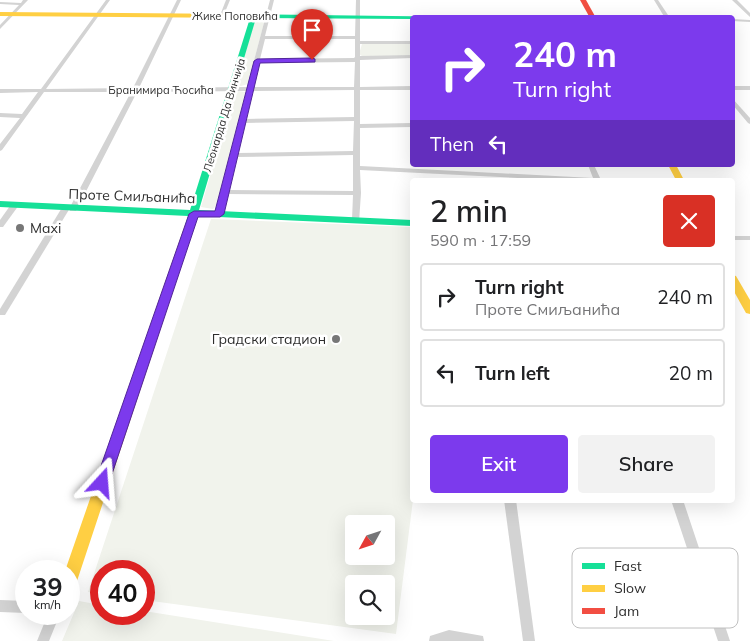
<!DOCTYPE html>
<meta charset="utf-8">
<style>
:root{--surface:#fff;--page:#f2f2f2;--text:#202124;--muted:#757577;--line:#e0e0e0;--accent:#7c3aed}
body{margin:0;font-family:Mulish,sans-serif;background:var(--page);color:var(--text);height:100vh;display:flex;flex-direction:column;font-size:19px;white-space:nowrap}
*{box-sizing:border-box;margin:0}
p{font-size:16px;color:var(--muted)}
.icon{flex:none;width:28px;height:28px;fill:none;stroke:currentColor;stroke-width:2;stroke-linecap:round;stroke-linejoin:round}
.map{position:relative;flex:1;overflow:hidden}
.side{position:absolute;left:410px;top:178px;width:325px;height:325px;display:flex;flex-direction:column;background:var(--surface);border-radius:5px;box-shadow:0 5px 20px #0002}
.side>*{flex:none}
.top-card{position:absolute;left:410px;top:15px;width:325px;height:152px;border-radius:5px;box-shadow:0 5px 20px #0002;background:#7c3aed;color:#fff;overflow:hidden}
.needle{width:32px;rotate:230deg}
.fabs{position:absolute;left:345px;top:515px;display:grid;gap:10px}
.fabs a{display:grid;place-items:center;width:50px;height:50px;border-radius:5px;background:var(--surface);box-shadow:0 5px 20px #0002;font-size:25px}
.speed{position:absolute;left:15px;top:560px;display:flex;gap:10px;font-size:25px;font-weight:700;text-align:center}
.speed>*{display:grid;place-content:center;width:65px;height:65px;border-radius:50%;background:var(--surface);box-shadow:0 5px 20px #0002;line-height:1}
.speed small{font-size:12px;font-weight:400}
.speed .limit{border:8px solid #d22;background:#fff;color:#111}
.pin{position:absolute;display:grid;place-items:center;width:42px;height:42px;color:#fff;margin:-51px -21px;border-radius:50% 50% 50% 0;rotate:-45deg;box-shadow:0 0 5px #0007}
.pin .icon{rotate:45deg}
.me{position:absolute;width:55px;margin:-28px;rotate:19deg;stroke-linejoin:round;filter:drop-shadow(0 0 4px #0008)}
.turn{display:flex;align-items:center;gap:18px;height:105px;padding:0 20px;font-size:22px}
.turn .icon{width:65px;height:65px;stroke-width:2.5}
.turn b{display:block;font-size:35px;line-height:42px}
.then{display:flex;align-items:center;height:48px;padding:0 20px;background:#0003;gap:10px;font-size:19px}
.round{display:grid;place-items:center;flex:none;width:52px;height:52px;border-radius:5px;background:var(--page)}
.head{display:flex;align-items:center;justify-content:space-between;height:85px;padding:0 20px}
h1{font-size:30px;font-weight:600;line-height:38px}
.primary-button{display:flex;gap:10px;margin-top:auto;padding:10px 20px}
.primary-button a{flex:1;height:58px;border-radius:5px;background:var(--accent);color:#fff;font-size:20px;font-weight:600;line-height:58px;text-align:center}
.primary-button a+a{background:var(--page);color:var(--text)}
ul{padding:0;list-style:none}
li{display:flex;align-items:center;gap:15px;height:68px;margin:0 10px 8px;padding:0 10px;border:2px solid var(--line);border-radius:5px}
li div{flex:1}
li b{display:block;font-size:19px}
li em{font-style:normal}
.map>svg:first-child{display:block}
</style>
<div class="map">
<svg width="750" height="641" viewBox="0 0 750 641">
<rect width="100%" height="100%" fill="#fff"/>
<!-- green -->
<g fill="#f1f3ec" fill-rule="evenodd">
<polygon points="259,17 265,19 248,84 241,86 237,85 255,18"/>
<polygon points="362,44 412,44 412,56 362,56 359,54"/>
<polygon points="235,91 246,92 216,206 213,209 201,207"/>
<path d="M211 219 412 227 413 500 396 634 144 600V571H101V594L88 592ZM354 524H386V556H354ZM354 584H386V616H354Z"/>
<polygon points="79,601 101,605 101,614 144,614 144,611 334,641 62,641"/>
</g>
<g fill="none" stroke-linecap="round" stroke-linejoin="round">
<!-- street -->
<g fill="#d3d3d3" fill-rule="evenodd">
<polygon points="23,0 28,0 0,29 0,25 19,5 0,4 0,2 21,3"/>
<path d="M106 0H110L46 89 133 88 177 0H181L139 88 247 87 270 0H274L265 36H355L356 0H360V41H412V44H360V56L412 55V58L360 60V87L412 86V90H360V124L412 123V127L360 128V166L593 178 588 165H594L601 180H557L360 170 361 193 359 222H353L352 220 353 195 227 194 223 214 219 216 215 214 247 91 137 92 77 209 76 211H70L69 209 131 92H44L2 150 0 151V144L20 118 0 117V113L22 114 38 92 0 93V89H41ZM265 39H355V57L354 58 260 59ZM355 62 354 87H253L259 63ZM354 90V117L246 119 252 91ZM354 121 353 151 237 153 245 123ZM353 155V191L228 190 236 157Z"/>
<polygon points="226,0 230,0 223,17 219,18"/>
<polygon points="654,0 658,0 670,18 665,18"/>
<polygon points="732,0 737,0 750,13 750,17"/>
<polygon points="732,19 750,20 750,22 732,21"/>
<rect x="732" y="86" width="18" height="4"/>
<polygon points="732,98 750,118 750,124 748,123 732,104"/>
<polygon points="12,203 15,203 19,205 3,227 0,227 0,220"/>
<polygon points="63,206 66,206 70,208 5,315 0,315 0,309"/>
<rect x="732" y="236" width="18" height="4"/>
<polygon points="504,500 516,500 535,641 523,641"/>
<polygon points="671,500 683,500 730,641 718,641"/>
<polygon points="0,600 26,601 26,613 0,612"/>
<polygon points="48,614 60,614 49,641 37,641"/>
<polygon points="449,630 483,636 484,641 429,641 430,636"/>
</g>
<!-- fast -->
<polygon fill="#16e098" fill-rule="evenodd" points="244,14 471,17 412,18 412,19 256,18 199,210 412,220 412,226 197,216 195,225 190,228 185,225 188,216 0,207 0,201 190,210 250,18 242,17 241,16"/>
<!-- slow -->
<g fill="#ffcf43" fill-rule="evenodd">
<polygon points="0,12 244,14 247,16 244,18 0,16"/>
<polygon points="668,165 676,165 684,180 676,180"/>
<polygon points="190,222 195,225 77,581 75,586 69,588 69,571 65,571 185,225"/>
<polygon points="732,275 736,276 750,300 750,314 746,313 732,288"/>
</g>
<!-- jam -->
<polygon fill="#f24e42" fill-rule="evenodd" points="580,0 586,0 596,18 590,18"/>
</g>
<!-- route -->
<polygon fill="#7c3aed" stroke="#51269a" points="312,58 315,59 315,62 260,63 224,214 220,217 198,217 109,483 107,487 102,489 97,487 95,483 189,214 194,211 215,211 254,61 257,59"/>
<!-- markers -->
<g fill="#777" stroke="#fff" stroke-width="2">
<circle cx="20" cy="228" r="5"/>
<circle cx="336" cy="339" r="5"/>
</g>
<g text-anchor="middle" stroke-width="5" stroke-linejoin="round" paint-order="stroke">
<!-- far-street labels -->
<g font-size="11" fill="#2e2e2e" stroke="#fff">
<text x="235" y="20">Жике Поповића</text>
<text x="161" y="94">Бранимира Ћосића</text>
<text transform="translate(224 115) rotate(-73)" y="4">Леонарда Да Винчија</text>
</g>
<!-- street labels -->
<g font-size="14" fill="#2e2e2e" stroke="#fff">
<text transform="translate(132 196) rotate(2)" y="5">Проте Смиљанића</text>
</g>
<!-- poi labels -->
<g font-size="14" fill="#2e2e2e" stroke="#fff" text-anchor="start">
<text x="30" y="233">Maxi</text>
<text x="326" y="344" text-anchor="end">Градски стадион</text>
</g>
</g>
<!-- legend -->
<rect x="572" y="548" width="166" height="80" rx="8" fill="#fff" stroke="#c0c0c0" stroke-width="1"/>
<rect x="582" y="563" width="23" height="6" fill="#16e098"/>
<rect x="582" y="585" width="23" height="7" fill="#ffcf43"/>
<rect x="582" y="608" width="23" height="6" fill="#f24e42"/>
<g font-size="14" fill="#2e2e2e">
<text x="614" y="571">Fast</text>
<text x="614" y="593">Slow</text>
<text x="614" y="616">Jam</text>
</g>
</svg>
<div class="fabs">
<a><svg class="needle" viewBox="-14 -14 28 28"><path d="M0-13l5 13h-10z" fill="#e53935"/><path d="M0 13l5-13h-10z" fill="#757577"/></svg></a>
<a><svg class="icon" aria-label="search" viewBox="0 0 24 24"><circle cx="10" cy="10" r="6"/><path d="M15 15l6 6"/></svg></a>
</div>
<div class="speed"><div>39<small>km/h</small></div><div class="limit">40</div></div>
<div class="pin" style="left:312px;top:60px;background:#d93025"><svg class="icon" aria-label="arrive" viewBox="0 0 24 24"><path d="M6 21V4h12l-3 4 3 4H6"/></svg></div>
<svg class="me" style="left:102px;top:483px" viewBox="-20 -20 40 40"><path d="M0-17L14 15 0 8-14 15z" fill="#7c3aed" stroke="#fff" stroke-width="4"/></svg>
<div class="top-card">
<div class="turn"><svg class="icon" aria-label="right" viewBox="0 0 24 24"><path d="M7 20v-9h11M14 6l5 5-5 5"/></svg><div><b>240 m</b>Turn right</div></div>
<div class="then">Then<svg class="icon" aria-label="left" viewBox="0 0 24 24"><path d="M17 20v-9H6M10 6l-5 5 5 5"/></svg></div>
</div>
<section class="side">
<div class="head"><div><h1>2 min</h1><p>590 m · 17:59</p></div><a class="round" style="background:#d93025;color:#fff"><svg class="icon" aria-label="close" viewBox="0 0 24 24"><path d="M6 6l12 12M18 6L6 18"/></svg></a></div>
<ul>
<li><svg class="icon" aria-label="right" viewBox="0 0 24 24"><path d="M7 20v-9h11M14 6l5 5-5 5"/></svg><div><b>Turn right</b><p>Проте Смиљанића</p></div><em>240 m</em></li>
<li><svg class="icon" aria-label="left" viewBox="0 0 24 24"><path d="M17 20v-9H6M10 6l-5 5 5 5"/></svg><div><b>Turn left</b></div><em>20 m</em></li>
</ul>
<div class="primary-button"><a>Exit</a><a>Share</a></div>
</section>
</div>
